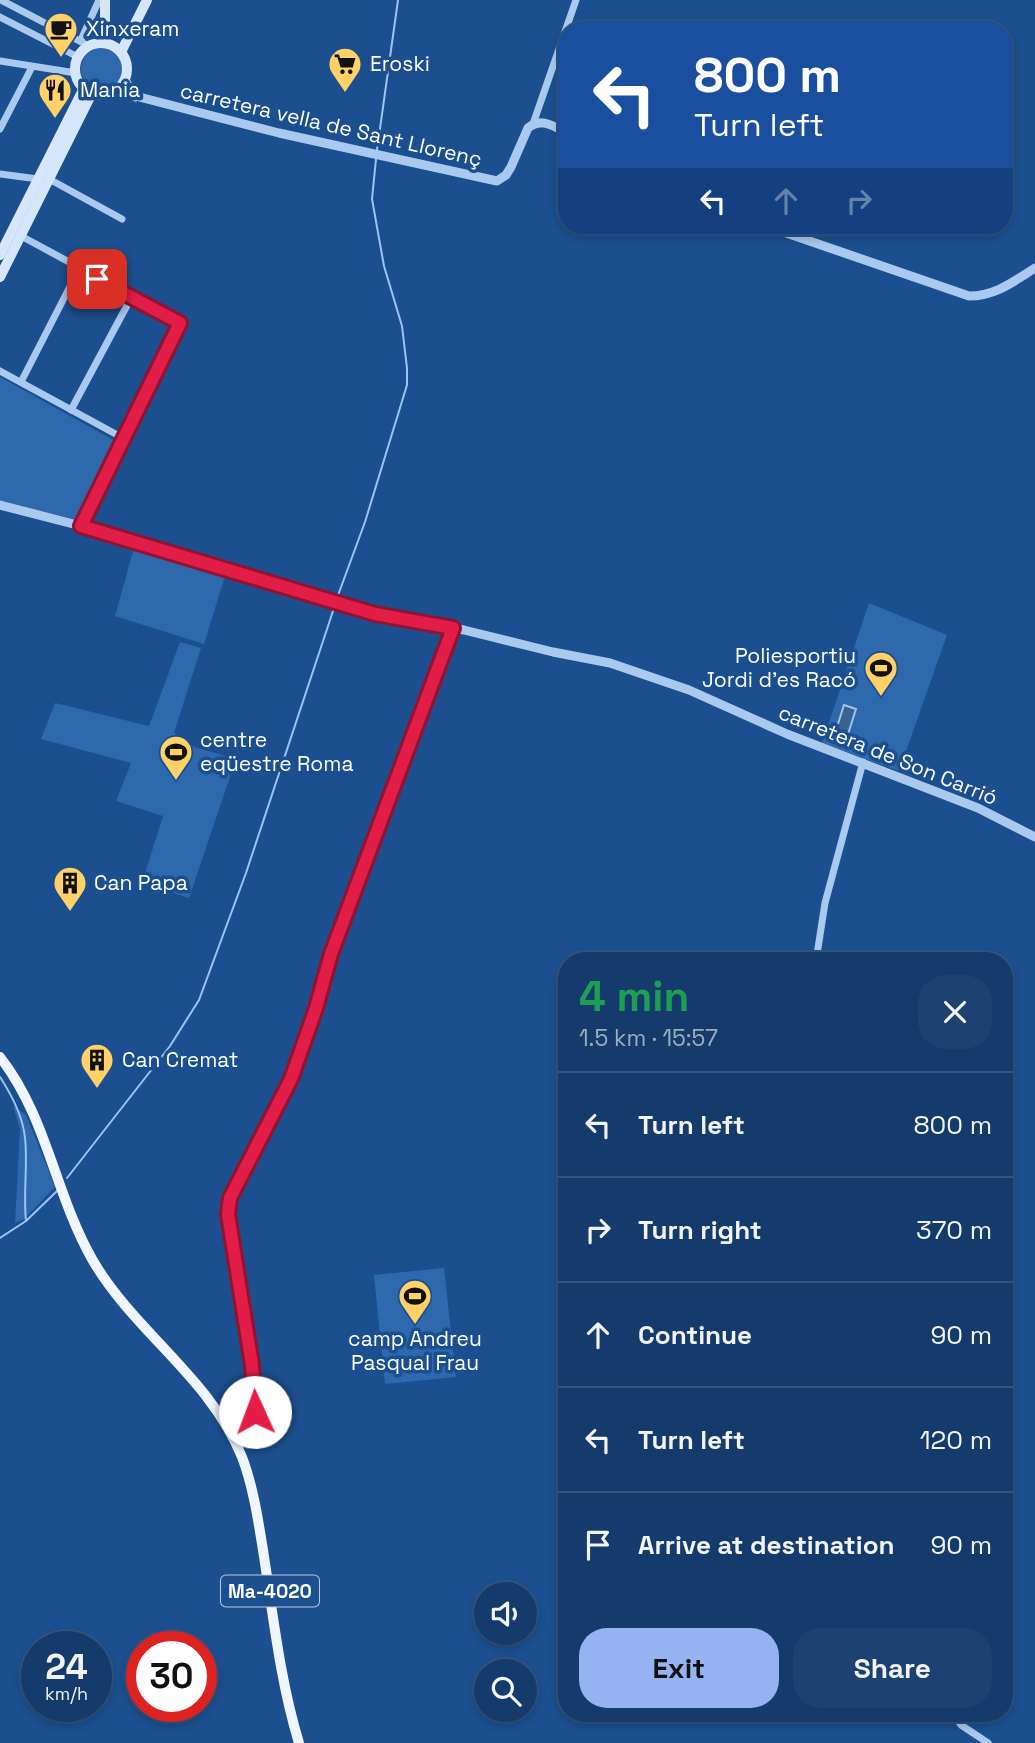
<!DOCTYPE html>
<meta charset="utf-8">
<style>
:root{--surface:#143b6b;--page:#1d4271;--text:#f1f3f6;--muted:#9dadc1;--line:#33557e;--accent:#95b2f1}
body{margin:0;font-family:"Space Grotesk",sans-serif;background:var(--page);color:var(--text);height:100vh;display:flex;flex-direction:column;font-size:26px;white-space:nowrap}
*{box-sizing:border-box;margin:0}
p{font-size:23px;color:var(--muted)}
.icon{flex:none;width:38px;height:38px;fill:none;stroke:currentColor;stroke-width:2;stroke-linecap:round;stroke-linejoin:round}
.map{position:relative;flex:1;overflow:hidden}
.sheet{position:absolute;left:558px;top:952px;width:455px;height:770px;display:flex;flex-direction:column;background:var(--surface);border-radius:28px;box-shadow:0 4px 10px #0003,0 0 0 2px var(--line)}
.sheet>*{flex:none}
.banner{position:absolute;left:558px;top:21px;width:455px;height:214px;border-radius:28px;box-shadow:0 4px 10px #0003,0 0 0 2px var(--line);background:#1a4fa0;color:#fff;overflow:hidden}
.controls{position:absolute;left:474px;top:1582px;display:grid;gap:14px}
.controls a{display:grid;place-items:center;width:63px;height:63px;border-radius:50%;background:var(--surface);box-shadow:0 4px 10px #0003,0 0 0 2px var(--line);font-size:35px}
.speed{position:absolute;left:21px;top:1631px;display:flex;gap:14px;font-size:35px;font-weight:700;text-align:center}
.speed>*{display:grid;place-content:center;width:91px;height:91px;border-radius:50%;background:var(--surface);box-shadow:0 4px 10px #0003,0 0 0 2px var(--line);line-height:1}
.speed small{font-size:18px;font-weight:400}
.speed .limit{border:10px solid #d22;background:#fff;color:#111}
.pin{position:absolute;display:grid;place-items:center;width:60px;height:60px;color:#fff;margin:-30px;border-radius:14px;box-shadow:0 4px 10px #0006}
.me{position:absolute;width:77px;margin:-38px;rotate:358deg;stroke-linejoin:round;filter:drop-shadow(0 0 5px #0008)}
.turn{display:flex;align-items:center;gap:24px;height:147px;padding:0 21px;font-size:32px}
.turn .icon{width:91px;height:91px;stroke-width:2.5}
.turn b{display:block;font-size:49px;line-height:60px}
.lanes{display:flex;align-items:center;height:66px;padding:0 21px;background:#0003;justify-content:center;gap:35px;direction:ltr}
.lanes .off{opacity:.35}
.round{display:grid;place-items:center;flex:none;width:74px;height:74px;border-radius:28px;background:var(--page)}
.headline{display:flex;align-items:center;justify-content:space-between;height:119px;padding:0 21px}
h1{font-size:42px;font-weight:700;line-height:52px;color:#1e9e55}
.cta{display:flex;gap:14px;margin-top:auto;padding:14px 21px}
.cta a{flex:1;height:80px;border-radius:28px;background:var(--accent);color:#111;font-size:28px;font-weight:700;line-height:80px;text-align:center}
.cta a+a{background:var(--page);color:var(--text)}
ul{padding:0;list-style:none}
li{display:flex;align-items:center;gap:21px;height:105px;padding:0 21px;border-top:2px solid var(--line)}
li div{flex:1}
li b{display:block;font-size:26px}
li em{font-style:normal}
.map>svg:first-child{display:block}
</style>
<div class="map">
<svg width="1035" height="1743" viewBox="0 0 1035 1743">
<rect width="100%" height="100%" fill="#1b4f8f"/>
<!-- green -->
<g fill="#2e69ad">
<circle cx="102" cy="69" r="21"/>
<polygon points="0,377 115,441 116,444 76,522 0,503"/>
<polygon points="134,548 226,573 204,644 115,616"/>
<polygon points="869,603 947,635 899,771 822,743"/>
<polygon points="180,642 201,648 174,733 191,746 236,759 189,898 142,883 163,816 116,801 131,763 41,739 55,703 149,726"/>
<polygon points="13,1106 26,1115 55,1187 24,1219 15,1223 20,1129"/>
<polygon points="444,1268 456,1377 385,1384 374,1275"/>
</g>
<!-- water -->
<polygon fill="#3c6290" stroke="#9cc4f0" stroke-width="2" points="844,705 856,709 848,734 836,730"/>
<g fill="none" stroke-linecap="round" stroke-linejoin="round">
<!-- stream -->
<g stroke="#9cc4f0" stroke-width="2">
<polyline points="377,150 398,0"/>
<polyline points="337,598 365,522 407,385 407,368 402,326 384,266 372,199 376,159"/>
<path d="M0 1077C11 1094 23 1117 25 1138 28 1165 23 1194 26 1221L0 1238"/>
<polyline points="67,1178 170,1046 199,1000 246,873 334,608"/>
<polyline points="26,1221 57,1191"/>
</g>
<!-- minor -->
<g stroke="#a9c9ee" stroke-width="7">
<polyline points="1,0 89,46"/>
<polyline points="0,17 78,57"/>
<polyline points="81,40 99,0"/>
<polyline points="0,61 76,73"/>
<polyline points="533,124 576,0"/>
<polyline points="0,129 32,67"/>
<polyline points="0,174 38,179"/>
<polyline points="49,179 122,219"/>
<polyline points="21,236 180,322 81,526"/>
<polyline points="0,371 123,438"/>
<polyline points="21,382 79,269"/>
<polyline points="71,410 131,298"/>
<polyline points="816,961 825,903 863,762"/>
<path d="M234 1441C241 1438 247 1436 251 1428 265 1394 235 1257 228 1214L230 1198 291 1079 316 1008 331 955 453 628"/>
<polyline points="955,1713 955,1717 961,1725 988,1743"/>
</g>
<!-- tertiary -->
<g stroke="#a9c9ee" stroke-width="9">
<polyline points="125,80 135,97"/>
<path d="M116 91 279 133 497 181 506 175 511 167 528 128C541 117 553 126 567 133"/>
<path d="M766 226 969 296C995 296 1013 282 1035 268"/>
<polyline points="0,505 81,526 375,614 464,630 553,652 610,663 689,690 787,734 978,808 1035,837"/>
</g>
<!-- secondary -->
<g stroke="#d6e6fa" stroke-width="10">
<polyline points="101,43 105,34 105,0"/>
<circle cx="101" cy="69" r="26"/>
<polyline points="121,52 147,0"/>
<polyline points="0,255 84,88"/>
<polyline points="0,277 92,93"/>
</g>
<!-- primary -->
<path stroke="#f0f6ff" stroke-width="10" d="M0 1057C47 1117 55 1194 92 1259 134 1332 210 1377 242 1457 253 1486 258 1519 263 1550 273 1614 280 1681 299 1743"/>
</g>
<g fill="none" stroke-linecap="round" stroke-linejoin="round">
<defs>
<polyline id="route" points="97,279 180,323 81,526 375,614 453,628 331,954 316,1008 291,1079 230,1198 228,1214 252,1365 255,1412"/>
</defs>
<!-- route casing -->
<use href="#route" stroke="#92132f" stroke-width="18"/>
<!-- route -->
<use href="#route" stroke="#e11d48" stroke-width="12"/>
</g>
<!-- icons -->
<defs>
<symbol id="cafe-pin" viewBox="-11 -11 22 30"><path d="M0 17L-7.5 6A9.5 9.5 0 1 1 7.5 6Z" fill="#ffd166" stroke="#1b4f8f"/><path d="M-5.5-4.5H6V0H3Q3 3.5 0 3.5H-2.5Q-5.5 3.5-5.5 0ZM3-3.2v2h1.7v-2ZM-6 4.5H4V6H-6Z" fill="#111"/></symbol>
<symbol id="supermarket-pin" viewBox="-11 -11 22 30"><path d="M0 17L-7.5 6A9.5 9.5 0 1 1 7.5 6Z" fill="#ffd166" stroke="#1b4f8f"/><path d="M-6-5.5h2.5l.6 2H6L4.5 2H-2.5L-4.4-4H-6ZM-1.5 3.2a1.3 1.3 0 1 0 .1 0ZM3 3.2a1.3 1.3 0 1 0 .1 0Z" fill="#111"/></symbol>
<symbol id="restaurant-pin" viewBox="-11 -11 22 30"><path d="M0 17L-7.5 6A9.5 9.5 0 1 1 7.5 6Z" fill="#ffd166" stroke="#1b4f8f"/><path d="M-5-6h1v4h1v-4h1v4h1v-4h1v5L-1.5 .5V6h-2V.5L-5-1ZM5-6V6H3V1.5H1.5Q1.5-4 5-6Z" fill="#111"/></symbol>
<symbol id="stadium-pin" viewBox="-11 -11 22 30"><path d="M0 17L-7.5 6A9.5 9.5 0 1 1 7.5 6Z" fill="#ffd166" stroke="#1b4f8f"/><path d="M0-5a6.5 5 0 1 0 0 10a6.5 5 0 1 0 0-10ZM-3.5-1.8h7v3.6h-7Z" fill="#111"/></symbol>
<symbol id="building-pin" viewBox="-11 -11 22 30"><path d="M0 17L-7.5 6A9.5 9.5 0 1 1 7.5 6Z" fill="#ffd166" stroke="#1b4f8f"/><path d="M-4-6H4V6H1V3H-1V6H-4ZM-2.5-4.3h1.7v1.8h-1.7ZM.8-4.3h1.7v1.8H.8ZM-2.5-1h1.7V.8h-1.7ZM.8-1h1.7V.8H.8Z" fill="#111"/></symbol>
</defs>
<g fill-rule="evenodd">
<use href="#cafe-pin" x="42" y="10" width="38" height="52"/>
<use href="#supermarket-pin" x="326" y="45" width="38" height="52"/>
<use href="#restaurant-pin" x="36" y="71" width="38" height="52"/>
<use href="#stadium-pin" x="862" y="649" width="38" height="52"/>
<use href="#stadium-pin" x="157" y="733" width="38" height="52"/>
<use href="#building-pin" x="51" y="864" width="38" height="52"/>
<use href="#building-pin" x="78" y="1041" width="38" height="52"/>
<use href="#stadium-pin" x="396" y="1277" width="38" height="52"/>
</g>
<g text-anchor="middle" stroke-width="7" stroke-linejoin="round" paint-order="stroke">
<!-- shield labels -->
<rect fill="#1b4f8f" stroke="#bbcadd" stroke-width="2" x="221" y="1575.5" width="98" height="31" rx="5"/>
<g font-size="19" font-weight="bold" fill="#fff">
<text x="270" y="1598">Ma-4020</text>
</g>
<!-- poi labels -->
<g font-size="21" fill="#fff" stroke="#1b4f8f" text-anchor="start">
<text x="86" y="36">Xinxeram</text>
<text x="370" y="71">Eroski</text>
<text x="80" y="97">Mania</text>
<text x="856" y="663" text-anchor="end">Poliesportiu<tspan x="856" dy="24">Jordi d'es Racó</tspan></text>
<text x="200" y="747">centre<tspan x="200" dy="24">eqüestre Roma</tspan></text>
<text x="94" y="890">Can Papa</text>
<text x="122" y="1067">Can Cremat</text>
<text x="415" y="1346" text-anchor="middle">camp Andreu<tspan x="415" dy="24">Pasqual Frau</tspan></text>
</g>
<!-- street labels -->
<g font-size="21" fill="#fff" stroke="#1b4f8f">
<text transform="translate(331 125) rotate(13)" y="7">carretera vella de Sant Llorenç</text>
<text transform="translate(888 755) rotate(22)" y="7">carretera de Son Carrió</text>
</g>
</g>
</svg>
<div class="controls">
<a><svg class="icon" aria-label="sound" viewBox="0 0 24 24"><path d="M4 9h4l5-4v14l-5-4H4zM17 9q2 3 0 6"/></svg></a>
<a><svg class="icon" aria-label="search" viewBox="0 0 24 24"><circle cx="10" cy="10" r="6"/><path d="M15 15l6 6"/></svg></a>
</div>
<div class="speed"><div>24<small>km/h</small></div><div class="limit">30</div></div>
<div class="pin" style="left:97px;top:279px;background:#d93025"><svg class="icon" aria-label="arrive" viewBox="0 0 24 24"><path d="M6 21V4h12l-3 4 3 4H6"/></svg></div>
<svg class="me" style="left:255px;top:1412px" viewBox="-20 -20 40 40"><circle r="19" fill="#fff"/><path d="M0-13L10 11 0 6-10 11z" fill="#e11d48"/></svg>
<div class="banner">
<div class="turn"><svg class="icon" aria-label="left" viewBox="0 0 24 24"><path d="M17 20v-9H6M10 6l-5 5 5 5"/></svg><div><b>800 m</b>Turn left</div></div>
<div class="lanes"><svg class="icon" aria-label="left" viewBox="0 0 24 24"><path d="M17 20v-9H6M10 6l-5 5 5 5"/></svg><svg class="icon off" aria-label="ahead" viewBox="0 0 24 24"><path d="M12 20V5M6 11l6-6 6 6"/></svg><svg class="icon off" aria-label="right" viewBox="0 0 24 24"><path d="M7 20v-9h11M14 6l5 5-5 5"/></svg></div>
</div>
<section class="sheet">
<div class="headline"><div><h1>4 min</h1><p>1.5 km · 15:57</p></div><a class="round"><svg class="icon" aria-label="close" viewBox="0 0 24 24"><path d="M6 6l12 12M18 6L6 18"/></svg></a></div>
<ul>
<li><svg class="icon" aria-label="left" viewBox="0 0 24 24"><path d="M17 20v-9H6M10 6l-5 5 5 5"/></svg><div><b>Turn left</b></div><em>800 m</em></li>
<li><svg class="icon" aria-label="right" viewBox="0 0 24 24"><path d="M7 20v-9h11M14 6l5 5-5 5"/></svg><div><b>Turn right</b></div><em>370 m</em></li>
<li><svg class="icon" aria-label="ahead" viewBox="0 0 24 24"><path d="M12 20V5M6 11l6-6 6 6"/></svg><div><b>Continue</b></div><em>90 m</em></li>
<li><svg class="icon" aria-label="left" viewBox="0 0 24 24"><path d="M17 20v-9H6M10 6l-5 5 5 5"/></svg><div><b>Turn left</b></div><em>120 m</em></li>
<li><svg class="icon" aria-label="arrive" viewBox="0 0 24 24"><path d="M6 21V4h12l-3 4 3 4H6"/></svg><div><b>Arrive at destination</b></div><em>90 m</em></li>
</ul>
<div class="cta"><a>Exit</a><a>Share</a></div>
</section>
</div>
